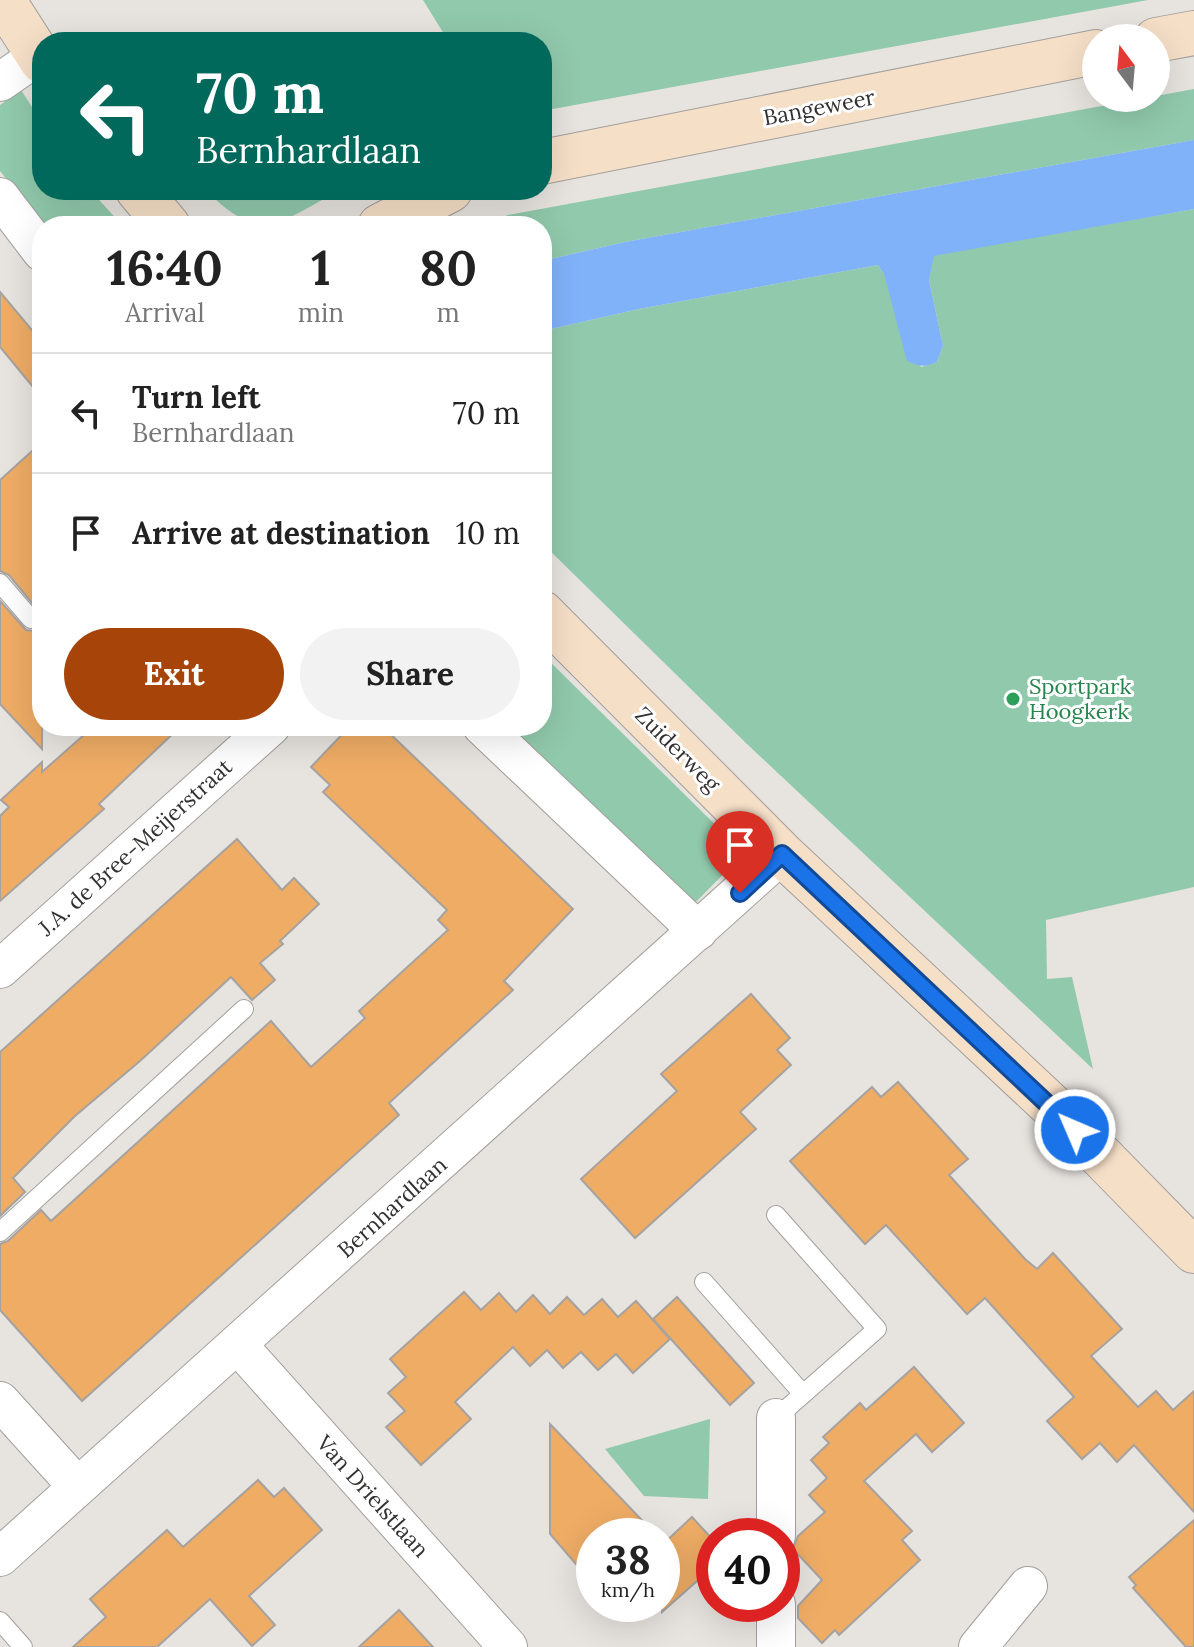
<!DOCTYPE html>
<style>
:root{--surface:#fff;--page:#f2f2f2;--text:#222;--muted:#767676;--line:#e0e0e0;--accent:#a74409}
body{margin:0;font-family:Lora,serif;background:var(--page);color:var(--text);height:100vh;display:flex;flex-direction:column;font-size:30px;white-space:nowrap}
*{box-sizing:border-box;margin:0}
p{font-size:26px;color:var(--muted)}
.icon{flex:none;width:44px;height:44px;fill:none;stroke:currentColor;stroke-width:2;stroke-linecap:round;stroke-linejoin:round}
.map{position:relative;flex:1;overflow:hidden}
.drawer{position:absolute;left:32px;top:216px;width:520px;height:520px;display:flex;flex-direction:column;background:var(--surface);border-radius:32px;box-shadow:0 8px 32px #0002}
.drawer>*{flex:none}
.hud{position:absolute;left:32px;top:32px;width:520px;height:168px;border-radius:32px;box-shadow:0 8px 32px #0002;background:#00695c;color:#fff;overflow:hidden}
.needle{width:52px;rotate:344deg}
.tools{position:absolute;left:1082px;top:24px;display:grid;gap:16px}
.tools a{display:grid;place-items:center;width:88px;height:88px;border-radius:50%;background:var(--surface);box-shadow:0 8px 32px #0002;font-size:40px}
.speed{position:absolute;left:576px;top:1518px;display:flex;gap:16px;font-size:40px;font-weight:700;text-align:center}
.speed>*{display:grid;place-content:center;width:104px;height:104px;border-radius:50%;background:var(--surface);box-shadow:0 8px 32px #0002;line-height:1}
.speed small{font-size:20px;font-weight:400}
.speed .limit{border:12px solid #d22;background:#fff;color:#111}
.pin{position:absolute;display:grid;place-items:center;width:68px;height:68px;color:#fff;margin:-82px -34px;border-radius:50% 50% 50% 0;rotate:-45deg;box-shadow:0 0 8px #0007}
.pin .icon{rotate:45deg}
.me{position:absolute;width:88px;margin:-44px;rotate:315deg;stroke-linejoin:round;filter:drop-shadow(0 0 6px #0008)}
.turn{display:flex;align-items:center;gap:28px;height:168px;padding:0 32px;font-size:36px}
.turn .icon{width:104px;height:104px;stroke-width:2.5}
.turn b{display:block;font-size:56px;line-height:68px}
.eta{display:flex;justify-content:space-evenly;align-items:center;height:136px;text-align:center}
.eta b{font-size:48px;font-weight:700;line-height:56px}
.cta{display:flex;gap:16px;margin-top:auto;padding:16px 32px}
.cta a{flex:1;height:92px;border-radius:48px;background:var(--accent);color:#fff;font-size:32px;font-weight:700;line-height:92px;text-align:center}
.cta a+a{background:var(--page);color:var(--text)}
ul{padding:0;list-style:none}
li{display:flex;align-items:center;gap:24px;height:120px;padding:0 32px;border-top:2px solid var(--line)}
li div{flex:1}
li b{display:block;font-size:30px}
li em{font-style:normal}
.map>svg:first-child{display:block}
</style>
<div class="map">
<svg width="1194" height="1647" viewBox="0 0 1194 1647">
<rect width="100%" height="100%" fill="#e7e3df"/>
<!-- green -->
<g fill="#91c9ac">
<polygon points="423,0 1148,0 542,111 542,42 449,42"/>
<polygon points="1194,89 1194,140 625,242 542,261 542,226 482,226 508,215"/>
<polygon points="21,90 42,122 42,190 90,190 123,226 43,226 0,171 0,105"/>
<path d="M206 190H340C283 221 259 246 206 190Z"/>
<polygon points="1194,209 1194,887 1046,920 1047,979 1072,977 1093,1069 747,744 542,543 542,331 639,309 878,265 884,274 921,367 937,362 943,346 929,280 933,255"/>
<polygon points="542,654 744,853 691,907 499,726 542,726"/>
<polygon points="710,1419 708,1499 644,1496 605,1449"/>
</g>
<!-- water -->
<path fill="#80b2fa" d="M1194 140V209L934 256 929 280 943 346 937 362C924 368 919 366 907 361L884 274 878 265 639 309 542 331V261L625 242Z"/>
<!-- building -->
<g fill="#eeac65" stroke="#a6a29f" stroke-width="2">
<polygon points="0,292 42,342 42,398 0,347"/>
<polygon points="42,442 42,615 9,575 0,571 0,480"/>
<polygon points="0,601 26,630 34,631 42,624 42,749 0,704"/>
<polygon points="94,726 181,726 99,804 104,809 0,901 0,816 9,807 1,800 42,762 42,772"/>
<polygon points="350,726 382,726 573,909 504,981 513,990 389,1103 399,1115 82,1401 0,1310 0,1244 8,1241 41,1210 51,1221 271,1021 311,1067 365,1018 359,1011 448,930 438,920 447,910 323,792 330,785 311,767"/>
<polygon points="237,839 282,890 294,878 319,904 280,941 283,944 260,963 275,980 252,1000 231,977 140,1061 75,1116 13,1178 25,1192 0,1216 0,1052"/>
<polygon points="751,994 790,1038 777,1050 791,1065 740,1112 756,1129 635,1238 581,1179 677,1091 661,1074"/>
<polygon points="898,1082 968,1159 949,1175 1025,1259 1037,1269 1053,1253 1122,1329 1091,1356 1138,1407 1156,1391 1173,1410 1194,1391 1194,1512 1134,1445 1117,1462 1100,1443 1082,1459 1047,1421 1074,1397 985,1298 967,1314 886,1225 865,1244 790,1161 872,1087 881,1097"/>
<polygon points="464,1292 481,1310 499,1293 516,1312 533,1295 550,1314 567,1297 584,1315 602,1299 618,1317 636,1301 670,1339 633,1373 616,1354 598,1370 581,1352 563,1368 547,1350 530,1366 513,1347 455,1402 471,1419 421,1465 386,1427 405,1411 388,1393 406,1377 390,1359"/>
<polygon points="677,1297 754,1383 730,1405 653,1319"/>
<polygon points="914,1367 964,1423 932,1452 916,1434 864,1481 912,1531 902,1540 920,1560 839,1635 835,1630 822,1643 798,1618 798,1606 822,1580 793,1549 798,1536 825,1512 809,1495 827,1478 811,1460 829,1443 823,1437 860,1403 866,1410"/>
<polygon points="550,1424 657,1536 594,1536 594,1585 550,1534"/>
<polygon points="258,1480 274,1497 284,1488 322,1530 249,1596 275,1625 252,1646 210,1599 157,1647 73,1647 106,1617 90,1599 167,1530 183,1547"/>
<polygon points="692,1517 714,1541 714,1566 662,1612 662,1545"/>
<polygon points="1194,1520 1194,1647 1186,1647 1133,1588 1136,1585 1129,1577"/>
<polygon points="399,1610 433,1647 359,1647"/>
</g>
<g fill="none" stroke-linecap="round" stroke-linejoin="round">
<defs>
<g id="lane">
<polyline points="0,583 31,619"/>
<polyline points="776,1215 877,1329 776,1418"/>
<polyline points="0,1232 244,1009"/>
<polyline points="704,1282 803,1394"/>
<polyline points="0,1621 23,1647"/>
</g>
<g id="street">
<polyline points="0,82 38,56"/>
<polyline points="0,197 42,252"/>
<polyline points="482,726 698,931"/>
<polyline points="0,969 271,726"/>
<polyline points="238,1345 508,1647"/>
<polyline points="0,1401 77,1486"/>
<polyline points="776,1536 776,1418"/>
<polyline points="0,1557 782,854"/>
<polyline points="776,1647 776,1604"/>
<polyline points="978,1647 1028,1586"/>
</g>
<g id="secondary">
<polyline points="3,0 42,61"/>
<polyline points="1156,40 1194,33"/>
<polyline points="542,162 1096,52"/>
<polyline points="138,190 168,226"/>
<polyline points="380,226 450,190"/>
<polyline points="542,613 782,854 1056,1110 1194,1251"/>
</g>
</defs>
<!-- lane casing -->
<use href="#lane" stroke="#a29f9c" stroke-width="20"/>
<!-- street casing -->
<use href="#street" stroke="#a29f9c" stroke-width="40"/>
<!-- secondary casing -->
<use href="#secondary" stroke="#a29f9c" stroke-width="46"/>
<!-- lane -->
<use href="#lane" stroke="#fff" stroke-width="18"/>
<!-- street -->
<use href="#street" stroke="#fff" stroke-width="38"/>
<!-- secondary -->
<use href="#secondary" stroke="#f6dfc7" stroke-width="44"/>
</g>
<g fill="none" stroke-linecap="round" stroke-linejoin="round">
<defs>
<polyline id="route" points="740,893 782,854 1075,1130"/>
</defs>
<!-- route casing -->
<use href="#route" stroke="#114b97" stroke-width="20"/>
<!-- route -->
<use href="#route" stroke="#1a73e8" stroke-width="14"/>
</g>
<!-- markers -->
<circle fill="#2e9e5b" stroke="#fff" stroke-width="3" cx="1013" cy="699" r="8"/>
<g text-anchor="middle" stroke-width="6" stroke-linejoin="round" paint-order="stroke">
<!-- street labels -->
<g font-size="22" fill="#333130" stroke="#fff">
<text transform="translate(819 107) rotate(-11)" y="8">Bangeweer</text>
<text transform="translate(678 749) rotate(45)" y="8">Zuiderweg</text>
<text transform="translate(135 847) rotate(-42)" y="8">J.A. de Bree-Meijerstraat</text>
<text transform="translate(392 1207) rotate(-42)" y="8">Bernhardlaan</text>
<text transform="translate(373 1496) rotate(48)" y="8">Van Drielstlaan</text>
</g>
<!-- leisure labels -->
<g font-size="22" fill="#27864d" stroke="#fff" text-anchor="start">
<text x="1029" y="694">Sportpark<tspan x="1029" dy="25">Hoogkerk</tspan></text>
</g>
</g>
</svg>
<div class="tools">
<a><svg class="needle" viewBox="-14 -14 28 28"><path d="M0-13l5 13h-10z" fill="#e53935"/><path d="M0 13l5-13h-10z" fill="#767676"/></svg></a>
</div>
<div class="speed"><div>38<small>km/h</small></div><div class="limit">40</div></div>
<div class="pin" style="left:740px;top:893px;background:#d93025"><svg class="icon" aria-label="arrive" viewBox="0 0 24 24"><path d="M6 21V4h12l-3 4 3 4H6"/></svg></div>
<svg class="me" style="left:1075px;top:1130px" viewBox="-20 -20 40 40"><circle r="17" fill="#1a73e8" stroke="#fff" stroke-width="3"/><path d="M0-11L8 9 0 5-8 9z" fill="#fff"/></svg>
<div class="hud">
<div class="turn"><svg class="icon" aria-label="left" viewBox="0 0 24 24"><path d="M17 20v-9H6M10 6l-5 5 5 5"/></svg><div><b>70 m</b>Bernhardlaan</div></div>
</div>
<section class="drawer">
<div class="eta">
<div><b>16:40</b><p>Arrival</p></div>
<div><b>1</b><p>min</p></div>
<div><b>80</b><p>m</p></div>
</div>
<ul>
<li><svg class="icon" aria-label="left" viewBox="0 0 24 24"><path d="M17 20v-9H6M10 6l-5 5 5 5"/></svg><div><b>Turn left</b><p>Bernhardlaan</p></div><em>70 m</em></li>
<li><svg class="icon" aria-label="arrive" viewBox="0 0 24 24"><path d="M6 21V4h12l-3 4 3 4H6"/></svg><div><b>Arrive at destination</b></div><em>10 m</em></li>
</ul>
<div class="cta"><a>Exit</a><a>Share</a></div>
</section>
</div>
